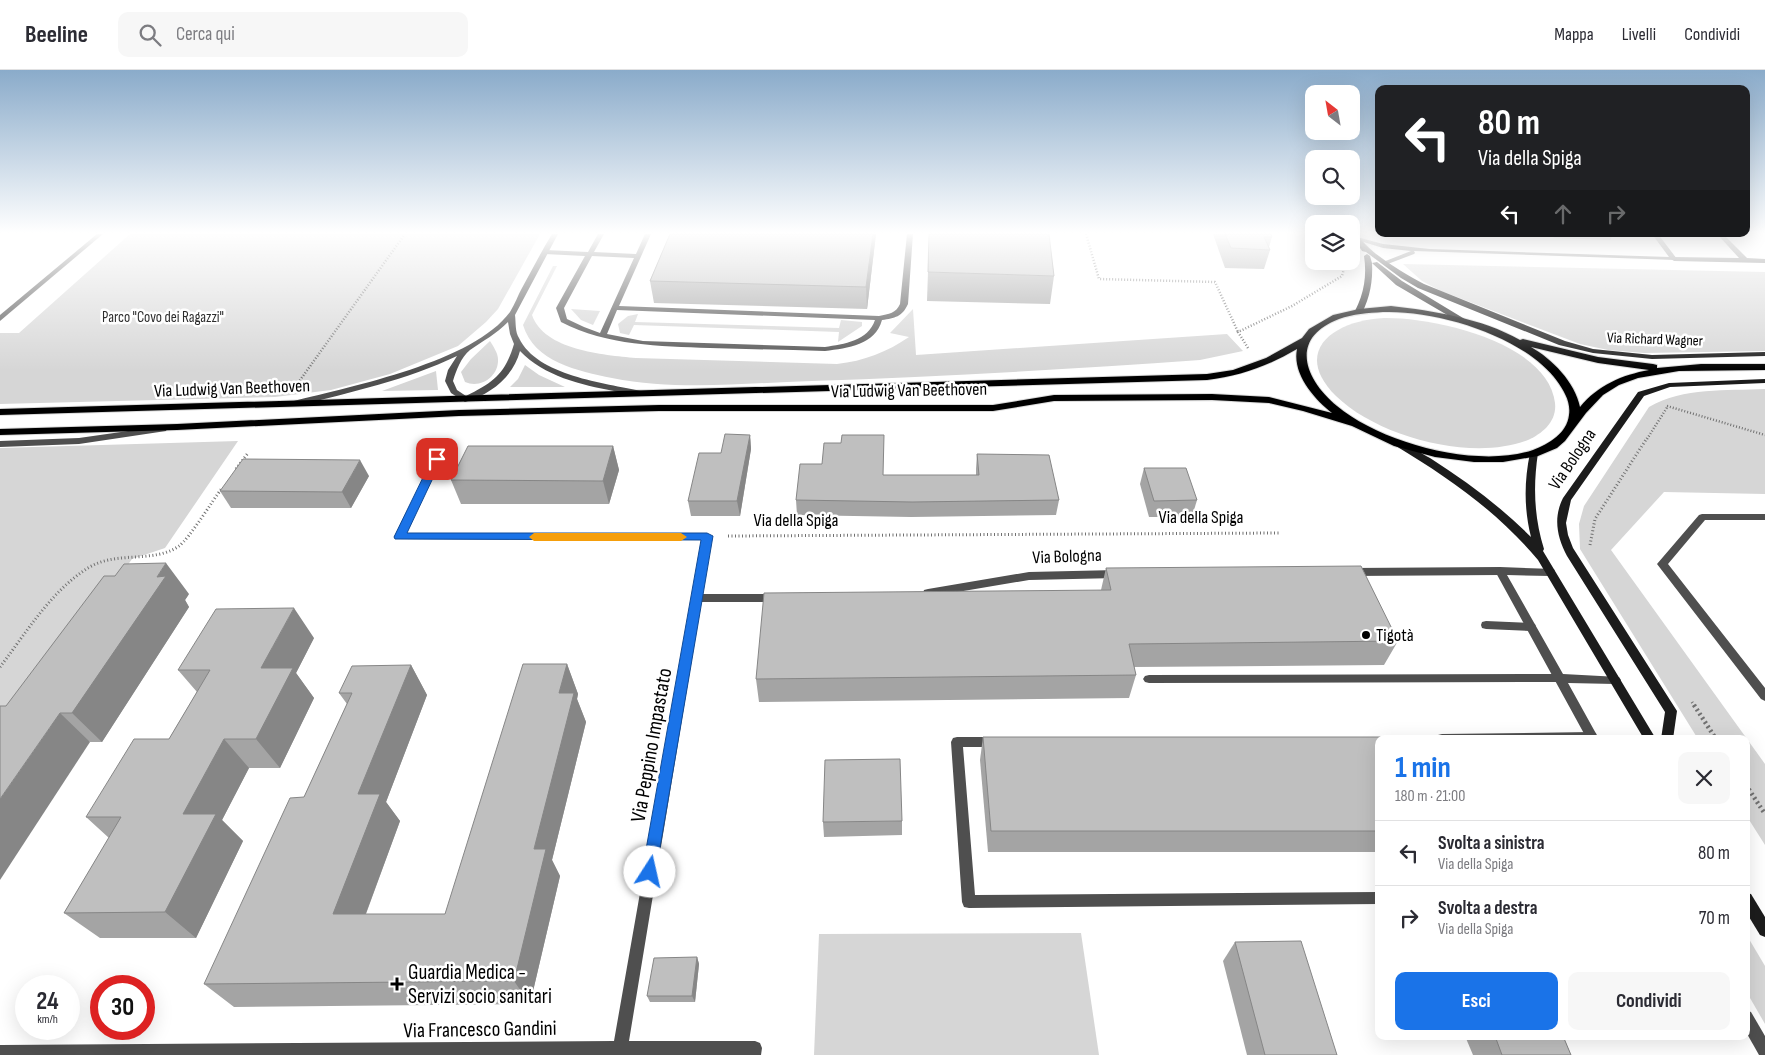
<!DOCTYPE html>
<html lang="it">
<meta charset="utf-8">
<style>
:root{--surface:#fff;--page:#f7f7f7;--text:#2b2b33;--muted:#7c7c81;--line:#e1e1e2;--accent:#1a73e8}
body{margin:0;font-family:"Sofia Sans Condensed",sans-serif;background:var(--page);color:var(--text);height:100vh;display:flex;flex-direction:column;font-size:19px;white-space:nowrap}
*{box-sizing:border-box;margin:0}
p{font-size:16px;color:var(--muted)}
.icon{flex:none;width:28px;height:28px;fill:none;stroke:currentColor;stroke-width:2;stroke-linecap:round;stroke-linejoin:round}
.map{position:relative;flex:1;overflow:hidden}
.drawer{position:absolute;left:1375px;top:665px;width:375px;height:305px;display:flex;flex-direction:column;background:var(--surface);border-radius:10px;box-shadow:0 5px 20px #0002}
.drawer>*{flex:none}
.banner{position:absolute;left:1375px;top:15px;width:375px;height:152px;border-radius:10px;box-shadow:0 5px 20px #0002;background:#202124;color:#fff;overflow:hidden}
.needle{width:32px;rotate:329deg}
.fabs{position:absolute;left:1305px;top:15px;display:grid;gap:10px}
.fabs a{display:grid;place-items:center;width:55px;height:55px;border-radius:10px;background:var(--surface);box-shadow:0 5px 20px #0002;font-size:25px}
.speed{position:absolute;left:15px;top:905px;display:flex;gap:10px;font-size:25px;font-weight:700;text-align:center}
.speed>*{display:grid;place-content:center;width:65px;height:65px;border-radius:50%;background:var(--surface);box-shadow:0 5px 20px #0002;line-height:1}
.speed small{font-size:12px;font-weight:400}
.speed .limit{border:8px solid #d22;background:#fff;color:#111}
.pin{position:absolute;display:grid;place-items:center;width:42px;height:42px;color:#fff;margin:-21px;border-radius:10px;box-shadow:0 2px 8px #0006}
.me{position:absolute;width:55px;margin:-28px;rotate:10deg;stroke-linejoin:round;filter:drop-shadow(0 0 4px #0008)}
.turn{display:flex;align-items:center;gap:18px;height:105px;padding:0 20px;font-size:22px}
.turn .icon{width:65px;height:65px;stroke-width:2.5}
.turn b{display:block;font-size:35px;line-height:42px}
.lanes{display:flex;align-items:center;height:48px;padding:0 20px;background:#0003;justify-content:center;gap:25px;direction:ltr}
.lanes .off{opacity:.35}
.round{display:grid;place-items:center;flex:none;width:52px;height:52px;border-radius:10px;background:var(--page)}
.headline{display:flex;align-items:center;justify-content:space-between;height:85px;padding:0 20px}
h1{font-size:30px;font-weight:700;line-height:38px;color:var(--accent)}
.button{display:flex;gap:10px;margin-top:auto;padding:10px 20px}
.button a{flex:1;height:58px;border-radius:10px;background:var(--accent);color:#fff;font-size:20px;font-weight:700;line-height:58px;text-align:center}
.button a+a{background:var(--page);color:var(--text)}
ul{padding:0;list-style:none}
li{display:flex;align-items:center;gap:15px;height:65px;padding:0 20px;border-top:1px solid var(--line)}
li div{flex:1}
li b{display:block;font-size:19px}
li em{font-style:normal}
header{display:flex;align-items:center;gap:30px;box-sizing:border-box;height:70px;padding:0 25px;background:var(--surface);border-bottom:1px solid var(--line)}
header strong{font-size:24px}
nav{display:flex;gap:28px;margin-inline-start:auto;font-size:18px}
.search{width:350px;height:45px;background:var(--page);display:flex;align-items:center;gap:12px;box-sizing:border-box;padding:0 18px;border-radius:10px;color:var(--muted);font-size:19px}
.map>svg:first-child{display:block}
</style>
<header>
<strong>Beeline</strong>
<div class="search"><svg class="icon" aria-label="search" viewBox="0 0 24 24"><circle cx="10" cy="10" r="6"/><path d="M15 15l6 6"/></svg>Cerca qui</div>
<nav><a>Mappa</a><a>Livelli</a><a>Condividi</a></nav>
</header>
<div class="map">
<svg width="1765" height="985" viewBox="0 0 1765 985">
<rect width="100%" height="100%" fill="#fff"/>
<!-- green -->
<g fill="#d6d6d6">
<polygon points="130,164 540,164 498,239 486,252 458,276 390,304 331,320 275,327 0,334 0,263 19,263"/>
<polygon points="1403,194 1765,202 1765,281 1644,283 1608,280 1580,274 1441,221 1422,211"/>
<path d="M553 196H557L532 245C544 280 603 285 636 288L837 294C864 291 887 282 909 267L890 263 913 239 916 285 1227 264 1243 281 1200 290C1071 299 941 307 812 311 746 313 677 321 612 308 578 301 534 292 523 255Z"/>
<polygon points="571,239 600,241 593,255 581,250"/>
<polygon points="638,244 635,252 839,258 841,250 862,252 862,256 838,272 839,262 634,255 629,265 620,263 618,254 628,246"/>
<path d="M1384 248C1433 247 1548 272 1555 333 1557 351 1543 363 1528 370 1472 392 1378 367 1336 326 1290 280 1336 250 1384 248Z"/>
<path d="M490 271C493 276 498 283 498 289 499 306 481 319 465 312L461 302 471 289Z"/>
<polygon points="525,295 539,305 565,317 510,317 518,309"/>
<polygon points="436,301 438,320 382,321"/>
<path d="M1765 319V424L1664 422 1611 480 1765 694V775L1746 745V669H1698L1580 479 1579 454 1584 436 1649 337C1684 317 1726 321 1765 319Z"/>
<polygon points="238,371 165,478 132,489 0,674 0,378"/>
<polygon points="1081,863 1099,985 814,985 819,864"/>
<polygon points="1746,864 1765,896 1765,954 1746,921"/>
</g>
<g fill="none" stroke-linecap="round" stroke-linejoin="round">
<defs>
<path id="primary" d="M1391 236C1434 241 1481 248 1520 270L1523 269 1598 287 1653 294 1657 295V298L1701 294H1765V300L1679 301 1638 308 1619 315 1603 325 1586 343 1565 371 1557 378 1538 386 1503 392H1474L1435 387 1394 376 1352 356 1303 341 1269 333 1212 330 1054 331 993 341H659L459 346 177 360 0 365V359L177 354 459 340 659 335H993L1054 325 1212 324 1269 327 1332 343C1314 329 1292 304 1297 279 1268 296 1240 306 1207 310L0 345V339L1207 304 1233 300 1266 288 1302 268 1309 259 1333 245 1359 239ZM1383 242C1437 240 1524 266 1557 311 1564 321 1571 332 1569 345 1567 363 1549 374 1533 380 1477 399 1381 373 1337 336 1304 309 1289 268 1339 249 1353 244 1368 243 1383 242ZM1531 277 1598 293 1649 300C1622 305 1598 315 1580 337 1575 312 1552 289 1531 277Z"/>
</defs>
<!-- primary casing -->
<use href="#primary" stroke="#dbdbdb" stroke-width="2"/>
<!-- path-far2 -->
<g stroke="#717171" stroke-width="2.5" stroke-dasharray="1 2" stroke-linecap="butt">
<polyline points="1086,164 1099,209 1215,212 1238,262"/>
<polyline points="1248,278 1238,262 1292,236 1342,206 1346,191"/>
<polyline points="298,313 405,164"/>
<polyline points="1667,336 1765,365"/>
<polyline points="1647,369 1668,336"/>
</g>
<!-- path-far1 -->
<g stroke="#717171" stroke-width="3" stroke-dasharray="1 2.5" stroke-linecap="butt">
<polyline points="236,399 248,383"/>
<polyline points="728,466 1279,463"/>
<polyline points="1590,475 1595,449 1647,368"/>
<path d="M0 597C26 563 51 521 88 498 117 480 153 494 179 476 189 469 213 430 222 418"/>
<polyline points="1692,632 1695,637"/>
</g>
<!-- path -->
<g stroke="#717171" stroke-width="4.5" stroke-dasharray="2 3" stroke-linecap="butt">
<polyline points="1694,635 1716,669"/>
<polyline points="1746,715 1765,744"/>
</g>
<!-- lane -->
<g fill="#4f4f4f" fill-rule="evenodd">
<path d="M598 164H604L594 182 636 184 645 164H651L619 236 879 246C889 244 896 243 900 234L907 164H913L908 234C902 247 895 248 882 250 875 275 848 278 825 281 787 280 749 279 710 278 659 276 608 276 561 252L556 238 585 186 545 184 542 182 545 180 588 182ZM592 186 634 188 600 263 584 257 567 249 564 238ZM617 240 875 250C868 271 844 274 825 277L643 271 607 264Z"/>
<polygon points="1717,164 1723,164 1747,188 1765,189 1765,193 1674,191 1671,189 1674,187 1739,188"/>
<polygon points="1702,444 1765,444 1765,450 1705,450 1668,494 1765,618 1765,631 1761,629 1657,494 1699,445"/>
<polygon points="1500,497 1505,501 1500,505 1351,506 1346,502 1351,498"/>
<polygon points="1117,500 1122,504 1117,508 1029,510 928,527 924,526 923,523 924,520 928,519 1029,502"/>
<polygon points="697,524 776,524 780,525 781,528 780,531 776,532 697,532 693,531 692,528 693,525"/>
<polygon points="1486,551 1531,553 1535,554 1536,557 1535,560 1531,561 1486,559 1482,558 1481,555 1482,552"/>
<polygon points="1560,604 1564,605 1566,608 1564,611 1560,612 1149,613 1145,612 1143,609 1145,606 1149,605"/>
<polygon points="1592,662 1596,663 1597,669 1436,669 1438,665 1442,664"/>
<polygon points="957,667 995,667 999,668 1001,672 999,676 995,677 963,677 975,825 1379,822 1379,834 969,838 964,837 962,832 951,672 953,668"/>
</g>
<!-- street -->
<g fill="#4f4f4f" fill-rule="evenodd">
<polygon points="97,164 103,164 0,251 0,245"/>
<path d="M552 164H558L515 245C516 253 515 262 519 268 537 306 605 313 641 321V325C633 326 623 323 614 321 581 315 544 306 520 281 513 307 491 324 465 332L451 323 445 311 448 300 457 286C407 310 351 322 297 336L293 333 294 331C353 316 473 292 510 242 515 234 518 225 522 218 532 200 541 182 552 164ZM508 252 510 264 514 274C505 304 494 312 466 326L457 320 453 311C456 301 461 287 470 280 483 271 496 264 508 252Z"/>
<polygon points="1652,164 1658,164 1677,189 1676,190 1414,181 1415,183 1414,184 1385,195 1383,194 1383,192 1411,181 1383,178 1354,169 1357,167 1383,174 1430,179 1669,187"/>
<polygon points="163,356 166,357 167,359 166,361 79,374 0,377 0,371 79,368"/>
<polygon points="437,386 441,389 406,464 707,464 712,467 629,971 755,971 760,973 762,978 761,985 0,985 0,975 614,971 702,470 396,469 394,467 433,389"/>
<polygon points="1500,497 1554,499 1555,502 1554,505 1550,506 1507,505 1563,604 1619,607 1621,610 1619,613 1615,614 1568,613 1599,669 1587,669 1495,501"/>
<polygon points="1746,940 1751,942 1765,966 1765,985 1759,985 1746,962"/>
</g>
<!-- secondary -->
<g fill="#1c1c1c" fill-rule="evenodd">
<path d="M1351 164H1357C1370 184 1402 202 1424 214L1565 271 1593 279 1652 285 1765 282V286L1652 289 1593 283 1559 275 1418 218 1401 208 1366 182 1362 181Z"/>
<path d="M1367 184 1370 186 1372 193 1377 192 1402 211 1468 251 1467 253H1461L1396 215 1372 193C1373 211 1370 227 1362 243H1356L1355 241C1364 223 1367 206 1364 186Z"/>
<path d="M1765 309V313L1670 317 1644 326 1571 430 1566 453 1568 465 1573 478 1677 641 1673 669H1661L1665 642 1567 486C1557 467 1553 448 1563 428L1638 322 1669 313Z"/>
<path d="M1399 371C1410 375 1420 383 1430 388 1466 411 1500 436 1531 467 1524 439 1524 412 1530 383L1534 380 1537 381 1538 383C1533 416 1534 447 1544 479L1543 481 1656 669H1644L1538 490C1498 442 1449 408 1396 376L1395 374Z"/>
<polygon points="1746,823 1751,824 1765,847 1765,867 1760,865 1746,842"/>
</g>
<!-- primary -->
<use href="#primary" fill="#000" fill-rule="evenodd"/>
</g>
<!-- wall -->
<g fill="#a4a4a4">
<polygon points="670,164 876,164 867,239 654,233 650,211"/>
<polygon points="1213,164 1271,164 1272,167 1269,177 1270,180 1264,199 1225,198"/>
<polygon points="1395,164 1436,164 1435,166 1395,165"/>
<polygon points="1544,164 1614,164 1610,170 1554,168 1552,165 1545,165"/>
<polygon points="928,202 1054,206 1050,234 927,231"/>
<polygon points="750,365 751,379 740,446 691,446 688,431 721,383"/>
<polygon points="613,376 619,400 609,434 461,434 451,410"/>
<polygon points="977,384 1059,430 1056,445 911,447 797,445 796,430 884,405 976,405 976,399"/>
<polygon points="1144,398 1197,430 1192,447 1149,447 1140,414"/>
<polygon points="369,406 351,438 231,438 220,421"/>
<polygon points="1106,498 1398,571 1384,595 1134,597 1136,605 1129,628 759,632 756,609 1101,520"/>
<polygon points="189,524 185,530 189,537 102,672 90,672 6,636"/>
<polygon points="314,568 296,603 314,628 280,698 249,698 222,750 243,771 196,868 100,868 64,843 109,768 86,747 169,669 197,622 178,600"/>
<polygon points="567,594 578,624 577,629 586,652 552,790 560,806 530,934 234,937 204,914 304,727 347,634 339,623 411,595 427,625 386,732 400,751 366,844 445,844"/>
<polygon points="983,667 1379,669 1379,782 988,782 980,690"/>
<polygon points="902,751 902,765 824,767 823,752"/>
<polygon points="1235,872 1337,985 1247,985 1223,891"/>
<polygon points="697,887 699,894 695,932 650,932 647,926"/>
<polygon points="1465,966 1563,966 1571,985 1473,985"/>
</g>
<!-- shaded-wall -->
<g fill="#868686">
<polygon points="873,164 876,164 867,239 866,217"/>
<polygon points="750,365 751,379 740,446 737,431"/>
<polygon points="613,376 619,400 609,434 603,411"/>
<polygon points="360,390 369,406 351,438 342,422"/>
<polygon points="166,493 189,524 185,530 189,537 102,672 72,643 157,507"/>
<polygon points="294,538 314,568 296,603 314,628 280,698 256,669 261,598"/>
<polygon points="567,594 578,624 577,629 586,652 552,790 560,806 530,934 514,911 559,623"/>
<polygon points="411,595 427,625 386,732 400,751 356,870 333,844 358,724"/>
<polygon points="60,643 90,672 0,810 0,729"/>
<polygon points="224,669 249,698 222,750 243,771 196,868 165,842 183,744"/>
<polygon points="697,887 699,894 695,932 692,926"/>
</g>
<!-- building -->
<g fill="#bfbfbf" stroke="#868686">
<polygon points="670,164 873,164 866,217 650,211"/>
<polygon points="929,164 1049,164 1054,206 928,202"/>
<polygon points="1225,164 1271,164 1272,167 1264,167 1270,180 1231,178"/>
<polygon points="725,364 750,365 737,431 688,431 699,383 721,383"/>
<polygon points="842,365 884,365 883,405 979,405 977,384 1049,385 1059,430 912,432 796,430 800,394 822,394 824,373 841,373"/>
<polygon points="468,376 613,376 603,411 451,410"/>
<polygon points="243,389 360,390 342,422 220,421"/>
<polygon points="1144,398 1186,398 1197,430 1154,431"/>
<polygon points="166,493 157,507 166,506 72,643 60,643 0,729 0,636 6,636 104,506 115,506 124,494"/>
<polygon points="1361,496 1398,571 1129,574 1136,605 756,609 764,523 1111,520 1106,498"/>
<polygon points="294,538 261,598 293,598 256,669 224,669 183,744 216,744 165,842 64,843 121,747 86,747 134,669 169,669 210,600 178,600 216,539"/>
<polygon points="523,594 567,594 559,623 574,623 534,779 546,779 514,911 204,914 290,728 304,727 352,623 339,623 352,596 411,595 358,724 380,724 333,844 445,844"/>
<polygon points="983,667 1444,667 1445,669 1379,669 1379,761 991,761"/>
<polygon points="900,689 902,751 823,752 825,690"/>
<polygon points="1301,871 1337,985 1265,985 1235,872"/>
<polygon points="697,887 692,926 647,926 654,888"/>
<polygon points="1495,966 1563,966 1571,985 1502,985"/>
</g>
<!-- sky -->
<linearGradient id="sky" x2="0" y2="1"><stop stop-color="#8aabca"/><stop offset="0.54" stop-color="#fff"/><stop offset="1" stop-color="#fff" stop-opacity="0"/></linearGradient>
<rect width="1765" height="301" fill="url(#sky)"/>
<!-- route -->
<polygon fill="#1a73e8" stroke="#114b97" points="437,386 442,389 407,463 707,463 713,466 655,807 650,809 644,807 642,802 701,470 395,469 394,467 432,389"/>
<!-- slow -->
<polygon fill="#f59e0b" points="534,463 681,463 687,467 681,471 534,471 529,467"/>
<!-- markers -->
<g fill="#000" stroke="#fff" stroke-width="2">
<circle cx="1366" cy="565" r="5"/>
<path d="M394.5 906.5h5v5h5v5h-5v5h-5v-5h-5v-5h5z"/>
</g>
<g text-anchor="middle" stroke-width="5" stroke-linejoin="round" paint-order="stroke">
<!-- far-park labels -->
<g font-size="15" fill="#2d2d2d" stroke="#fff">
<text x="163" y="252">Parco "Covo dei Ragazzi"</text>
</g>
<!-- far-street labels -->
<g font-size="15" fill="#000" stroke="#fff">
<text transform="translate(1655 269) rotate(2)" y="5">Via Richard Wagner</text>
</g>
<!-- street labels -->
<g font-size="18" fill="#000" stroke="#fff">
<text transform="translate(232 318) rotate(-2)" y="6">Via Ludwig Van Beethoven</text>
<text transform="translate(909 320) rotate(-1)" y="6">Via Ludwig Van Beethoven</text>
<text transform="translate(1572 389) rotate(-56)" y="6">Via Bologna</text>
<text x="1201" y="453">Via della Spiga</text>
<text x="796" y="456">Via della Spiga</text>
<text transform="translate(1067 486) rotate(-2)" y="6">Via Bologna</text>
</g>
<!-- poi labels -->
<g font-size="18" fill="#000" stroke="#fff" text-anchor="start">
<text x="1376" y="571">Tigotà</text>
</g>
<!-- near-street labels -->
<g font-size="21" fill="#000" stroke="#fff">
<text transform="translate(651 675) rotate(-80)" y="7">Via Peppino Impastato</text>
<text transform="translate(480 959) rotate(-1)" y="7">Via Francesco Gandini</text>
</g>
<!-- near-poi labels -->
<g font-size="21" fill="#000" stroke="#fff" text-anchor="start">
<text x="408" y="909">Guardia Medica -<tspan x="408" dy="24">Servizi socio sanitari</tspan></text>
</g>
</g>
</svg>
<div class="fabs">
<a><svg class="needle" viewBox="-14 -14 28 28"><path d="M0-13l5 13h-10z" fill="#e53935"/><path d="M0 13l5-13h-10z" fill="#7c7c81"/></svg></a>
<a><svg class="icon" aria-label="search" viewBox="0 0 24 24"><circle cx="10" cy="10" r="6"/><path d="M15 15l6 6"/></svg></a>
<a><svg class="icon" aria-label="layers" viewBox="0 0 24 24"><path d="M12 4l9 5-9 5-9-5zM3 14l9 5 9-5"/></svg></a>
</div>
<div class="speed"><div>24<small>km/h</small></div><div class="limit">30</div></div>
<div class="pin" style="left:437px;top:389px;background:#d93025"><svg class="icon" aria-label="arrive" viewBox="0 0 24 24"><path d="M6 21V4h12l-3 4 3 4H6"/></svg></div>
<svg class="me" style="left:650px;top:802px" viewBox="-20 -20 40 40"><circle r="19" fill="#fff"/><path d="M0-13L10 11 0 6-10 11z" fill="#1a73e8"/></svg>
<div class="banner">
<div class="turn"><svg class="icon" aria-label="left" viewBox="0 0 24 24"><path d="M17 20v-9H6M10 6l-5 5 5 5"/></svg><div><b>80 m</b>Via della Spiga</div></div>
<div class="lanes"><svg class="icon" aria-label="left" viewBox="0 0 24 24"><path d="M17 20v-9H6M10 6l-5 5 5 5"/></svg><svg class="icon off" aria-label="ahead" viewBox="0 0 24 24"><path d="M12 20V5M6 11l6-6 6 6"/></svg><svg class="icon off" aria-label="right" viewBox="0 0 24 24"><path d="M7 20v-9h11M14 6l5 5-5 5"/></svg></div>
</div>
<section class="drawer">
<div class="headline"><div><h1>1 min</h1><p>180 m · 21:00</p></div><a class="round"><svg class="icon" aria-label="close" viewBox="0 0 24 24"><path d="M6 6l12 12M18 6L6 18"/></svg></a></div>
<ul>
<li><svg class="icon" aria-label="left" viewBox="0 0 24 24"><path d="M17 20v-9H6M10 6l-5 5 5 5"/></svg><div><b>Svolta a sinistra</b><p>Via della Spiga</p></div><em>80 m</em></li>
<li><svg class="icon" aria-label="right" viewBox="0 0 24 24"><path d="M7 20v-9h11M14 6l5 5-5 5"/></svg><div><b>Svolta a destra</b><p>Via della Spiga</p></div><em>70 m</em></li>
</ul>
<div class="button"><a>Esci</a><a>Condividi</a></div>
</section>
</div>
